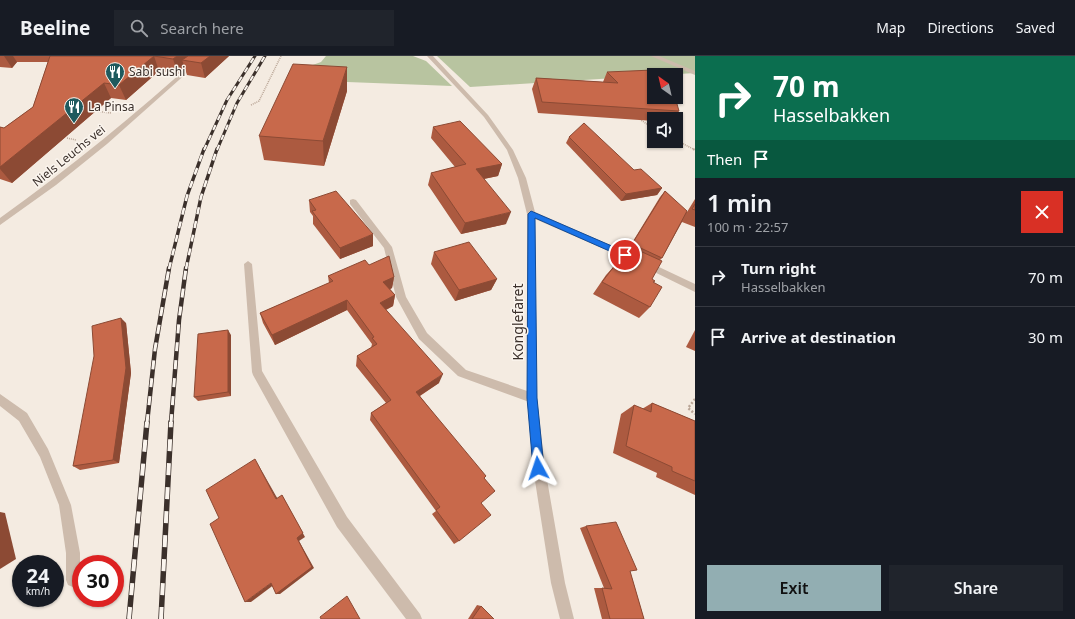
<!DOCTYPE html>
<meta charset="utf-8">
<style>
:root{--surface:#171b24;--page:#20242c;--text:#f1f3f6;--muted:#9ea1a6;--line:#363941;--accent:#92aeb2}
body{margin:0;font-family:"Noto Sans",sans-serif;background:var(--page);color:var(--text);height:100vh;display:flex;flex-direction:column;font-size:15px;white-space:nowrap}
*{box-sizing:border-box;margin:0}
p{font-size:13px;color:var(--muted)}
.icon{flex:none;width:22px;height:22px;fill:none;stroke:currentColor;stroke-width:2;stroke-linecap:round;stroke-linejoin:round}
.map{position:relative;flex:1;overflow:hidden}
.drawer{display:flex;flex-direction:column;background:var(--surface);width:380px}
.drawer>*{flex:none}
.top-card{background:#0b6e4f;color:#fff;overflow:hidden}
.needle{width:26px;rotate:326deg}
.controls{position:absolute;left:647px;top:12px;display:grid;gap:8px}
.controls a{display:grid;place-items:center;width:36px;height:36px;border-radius:0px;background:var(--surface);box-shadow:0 1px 3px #0004;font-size:20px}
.speed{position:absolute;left:12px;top:499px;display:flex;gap:8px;font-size:20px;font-weight:700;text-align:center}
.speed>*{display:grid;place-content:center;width:52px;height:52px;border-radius:50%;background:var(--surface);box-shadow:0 1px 3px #0004;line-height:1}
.speed small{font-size:10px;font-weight:400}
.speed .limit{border:6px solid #d22;background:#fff;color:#111}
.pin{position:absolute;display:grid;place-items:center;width:34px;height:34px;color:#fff;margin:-17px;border:2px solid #fff;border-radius:50%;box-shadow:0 1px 4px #0007}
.me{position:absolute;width:44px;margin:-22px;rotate:355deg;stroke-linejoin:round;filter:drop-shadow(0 0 3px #0008)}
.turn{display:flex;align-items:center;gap:14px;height:84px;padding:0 12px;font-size:18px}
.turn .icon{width:52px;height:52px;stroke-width:2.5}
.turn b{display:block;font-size:28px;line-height:34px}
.then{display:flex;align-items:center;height:38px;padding:0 12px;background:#0003;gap:8px;font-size:15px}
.round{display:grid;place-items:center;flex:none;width:42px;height:42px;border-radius:0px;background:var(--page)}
.summary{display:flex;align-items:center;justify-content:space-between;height:68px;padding:0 12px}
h1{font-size:24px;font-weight:600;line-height:30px}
.primary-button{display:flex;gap:8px;margin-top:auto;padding:8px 12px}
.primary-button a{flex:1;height:46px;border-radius:0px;background:var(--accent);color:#111;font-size:16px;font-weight:600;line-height:46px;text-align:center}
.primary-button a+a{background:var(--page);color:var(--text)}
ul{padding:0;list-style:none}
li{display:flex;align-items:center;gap:12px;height:60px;padding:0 12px;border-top:1px solid var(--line)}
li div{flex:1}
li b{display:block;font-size:15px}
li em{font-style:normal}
header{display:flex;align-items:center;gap:24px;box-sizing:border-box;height:56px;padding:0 20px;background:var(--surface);border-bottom:1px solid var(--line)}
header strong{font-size:19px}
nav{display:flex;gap:22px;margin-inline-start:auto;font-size:14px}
.search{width:280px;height:36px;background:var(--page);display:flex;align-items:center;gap:10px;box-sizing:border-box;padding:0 14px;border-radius:0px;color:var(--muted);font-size:15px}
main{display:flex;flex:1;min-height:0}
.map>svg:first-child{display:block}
</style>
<header>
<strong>Beeline</strong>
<div class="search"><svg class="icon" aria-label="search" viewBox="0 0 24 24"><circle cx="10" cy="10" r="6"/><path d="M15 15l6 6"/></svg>Search here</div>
<nav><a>Map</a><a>Directions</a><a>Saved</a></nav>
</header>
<main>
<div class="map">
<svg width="695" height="563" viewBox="0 0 695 563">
<rect width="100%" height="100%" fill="#f4ebe1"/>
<!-- green -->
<g fill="#b8c4a0">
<polygon points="326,0 413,0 426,5 452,30 321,25 310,10 321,6"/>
<polygon points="437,0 695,0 695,17 470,31"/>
</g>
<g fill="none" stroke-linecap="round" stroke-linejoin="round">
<!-- path-far2 -->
<g stroke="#b9a596" stroke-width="1.5" stroke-dasharray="1 1" stroke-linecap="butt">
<polyline points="251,49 259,45 281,0"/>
<polyline points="94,55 111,57"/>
<polyline points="638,62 654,73"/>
<polyline points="67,82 76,84"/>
<polyline points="676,84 695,94"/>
</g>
<!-- path-far1 -->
<polyline stroke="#b9a596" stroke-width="2" stroke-dasharray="1.5 1.5" stroke-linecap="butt" points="693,93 695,94"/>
<!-- path -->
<polyline stroke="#b9a596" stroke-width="2.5" stroke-dasharray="2 2" stroke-linecap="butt" points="695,343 688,352 695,358"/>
<!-- service -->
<g fill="#cdbbac" fill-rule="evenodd">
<polygon points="353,143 356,144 392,191 406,241 427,277 466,314 536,338 537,342 536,346 532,347 458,320 419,283 396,241 384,192 350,148 350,144"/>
<polygon points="248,205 252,208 262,315 347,461 420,558 422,563 406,563 337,471 253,319 252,316 244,208"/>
<polygon points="0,338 27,357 48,393 71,449 80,497 80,524 78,529 73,531 68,529 66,524 66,497 59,449 40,401 19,365 0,350"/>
</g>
<!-- minor -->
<g fill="#cdbbac" fill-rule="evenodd">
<polygon points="427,0 433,0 488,59 513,94 526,122 535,156 642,203 695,228 695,236 636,207 535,163 537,342 545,412 565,527 574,563 560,563 551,527 533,412 527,342 527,158 518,122 507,94 484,61"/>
<polygon points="651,0 659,0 695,15 695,19"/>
</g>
<!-- tertiary -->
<path fill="#cdbbac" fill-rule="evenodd" d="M200 0H206L107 88 56 129 0 169V162C70 112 136 58 200 0Z"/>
<defs>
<g id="rail-far3">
<polyline points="204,94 227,44 255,0"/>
<polyline points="217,94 237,47 265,0"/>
</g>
<g id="rail-far2">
<polyline points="169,213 187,140 204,93"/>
<polyline points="186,213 201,141 217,93"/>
</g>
<g id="rail-far1">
<polyline points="147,367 155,293 169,212"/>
<polyline points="171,367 179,264 186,212"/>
</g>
<g id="rail">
<polyline points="129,563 147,366"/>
<polyline points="161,563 171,366"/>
</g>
</defs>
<!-- rail-far3 casing -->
<use href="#rail-far3" stroke="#3b302b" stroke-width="3"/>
<!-- rail-far2 casing -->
<use href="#rail-far2" stroke="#3b302b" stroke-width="3.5"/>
<!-- rail-far1 casing -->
<use href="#rail-far1" stroke="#3b302b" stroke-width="4.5"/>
<!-- rail casing -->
<use href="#rail" stroke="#3b302b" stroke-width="5.5"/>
<!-- rail-far3 -->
<use href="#rail-far3" stroke="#fbf5ee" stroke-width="2" stroke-dasharray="5.5" stroke-linecap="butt"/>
<!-- rail-far2 -->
<use href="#rail-far2" stroke="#fbf5ee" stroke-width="2.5" stroke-dasharray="7" stroke-linecap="butt"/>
<!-- rail-far1 -->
<use href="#rail-far1" stroke="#fbf5ee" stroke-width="3" stroke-dasharray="9" stroke-linecap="butt"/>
<!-- rail -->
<use href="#rail" stroke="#fbf5ee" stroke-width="4" stroke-dasharray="12" stroke-linecap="butt"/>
</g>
<!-- wall -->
<g fill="#ac5a40">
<polygon points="0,0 229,0 205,22 187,19 185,12 178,18 159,15 126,44 111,42 12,127 0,123 0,71 4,72 33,51 48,6 17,6 12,12 0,11"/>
<polygon points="347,11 347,35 324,110 264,104 259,80"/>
<polygon points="607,16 679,55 673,63 654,63 654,65 538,57 532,33 536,22 603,26"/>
<polygon points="433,71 502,108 498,120 484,123 506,168 461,178 428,129 431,117 455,111 431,82"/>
<polygon points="569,81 634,114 662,132 657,139 621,145 566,87"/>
<polygon points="665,135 687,156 695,143 695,171 682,166 662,202 660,204 652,223 653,226 650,251 639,262 593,238 606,219 616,208 618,209 622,202 628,195 627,195 660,141"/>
<polygon points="309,144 373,190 340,203 313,168 313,160 310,156"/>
<polygon points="434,196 497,223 491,234 455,245 431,208"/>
<polygon points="369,209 394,221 392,232 390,233 395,239 393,250 386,254 439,327 420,340 484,422 481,447 459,485 454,488 432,458 436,455 370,364 371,357 386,347 356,310 357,300 371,292 372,288 347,254 275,289 263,267 260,257 329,227 328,220"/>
<polygon points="126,267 131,317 119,407 80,414 73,410"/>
<polygon points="695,274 695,295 686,291"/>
<polygon points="231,279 231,340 198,345 194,341"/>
<polygon points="652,347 695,365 695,439 656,421 657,417 613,397 621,358 634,349 642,353"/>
<polygon points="586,470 630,515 644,563 602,563 594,532 604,532 580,472"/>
<polygon points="477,549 481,550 494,563 468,563"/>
</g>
<!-- shaded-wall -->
<g fill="#8c4a34">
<polygon points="4,0 13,0 17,6 12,12"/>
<polygon points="154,0 159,15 126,44 119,29"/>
<polygon points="177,0 198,0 182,4 185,12 178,18 173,3"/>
<polygon points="210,0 229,0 205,22 201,7"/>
<polygon points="347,11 347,35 324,110 323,85"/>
<polygon points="104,27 111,42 12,127 0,113 0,111"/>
<polygon points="502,108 498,120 473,125 476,113"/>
<polygon points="662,132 657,139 621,145 626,138"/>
<polygon points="511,156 506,168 461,178 465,167"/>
<polygon points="373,178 373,190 340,203 340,192"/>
<polygon points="394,221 392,232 382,237 383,226"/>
<polygon points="497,223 491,234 455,245 459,234"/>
<polygon points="395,239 393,250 379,257 380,247"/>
<polygon points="347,244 347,254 275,289 272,279"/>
<polygon points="121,262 126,267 131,317 119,407 113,404"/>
<polygon points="228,274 231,279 231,340 228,336"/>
<polygon points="443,318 439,327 413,344 416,336"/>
<polygon points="255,403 259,410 280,447 276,443"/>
<polygon points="282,439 305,481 299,485 314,512 280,538 276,538"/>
<polygon points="0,456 5,457 16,503 0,513"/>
<polygon points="271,527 275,528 251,546 245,546"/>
</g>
<!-- building -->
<g fill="#c8694b" stroke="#8c4a34">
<polygon points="50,0 177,0 173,3 154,0 119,29 104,27 0,111 0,71 4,72 33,51"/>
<polygon points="188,0 210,0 201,7 182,4"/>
<polygon points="293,8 347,11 323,85 259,80"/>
<polygon points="653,14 659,19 654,19 654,41 675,41 679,55 542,46 536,22 618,27 607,16"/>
<polygon points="460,65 502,108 476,113 511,156 465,167 431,117 466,108 433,71"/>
<polygon points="584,67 634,114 641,113 662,132 626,138 569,81"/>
<polygon points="336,135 373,178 340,192 312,155 316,154 309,144"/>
<polygon points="665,135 687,155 662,202 632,188"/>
<polygon points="695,148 695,154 692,153"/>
<polygon points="469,186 497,223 459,234 434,196"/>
<polygon points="631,191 662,205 652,223 655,225 653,226 662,231 650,251 602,226 616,208 619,210"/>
<polygon points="389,200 394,221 383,226 395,239 380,247 443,318 416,336 486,420 484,422 495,435 481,447 491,459 459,485 436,454 440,451 371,357 391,344 357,300 377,288 372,282 374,281 347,244 272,279 260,257 333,225 328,220 365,204 369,209"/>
<polygon points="121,262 126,312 113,404 73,410 94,300 92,270"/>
<polygon points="228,274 228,336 194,341 198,278"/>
<polygon points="652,347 695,365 695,425 672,415 672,411 626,390 634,349 651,356"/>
<polygon points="255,403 276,443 282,439 303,477 297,482 312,511 276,538 271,527 245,546 210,468 219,462 206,434"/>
<polygon points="616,466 637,514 630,515 644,563 610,563 602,532 612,533 586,470"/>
<polygon points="347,540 360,563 321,563 320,561"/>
<polygon points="481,550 494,563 472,563"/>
</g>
<!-- route -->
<polygon fill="#1a73e8" stroke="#114b97" points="531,155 628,197 629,199 625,202 623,201 535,162 537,342 544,412 542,415 538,417 535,415 533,412 527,342 528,158"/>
<!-- icons -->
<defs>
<symbol id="restaurant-pin" viewBox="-11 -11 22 30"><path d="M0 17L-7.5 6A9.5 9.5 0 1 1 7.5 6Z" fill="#1f5a5e" stroke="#fbf5ee"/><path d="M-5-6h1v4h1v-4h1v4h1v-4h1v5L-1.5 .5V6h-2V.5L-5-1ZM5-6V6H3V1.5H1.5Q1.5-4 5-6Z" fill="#fff"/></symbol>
</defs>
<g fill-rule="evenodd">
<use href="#restaurant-pin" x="104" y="5" width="22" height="30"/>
<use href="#restaurant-pin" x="63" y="40" width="22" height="30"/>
</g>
<g text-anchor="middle" stroke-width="3" stroke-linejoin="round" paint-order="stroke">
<!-- far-poi labels -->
<g font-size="12" fill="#3b302b" stroke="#fbf5ee" text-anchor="start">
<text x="129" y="20">Sabi sushi</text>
<text x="88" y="55">La Pinsa</text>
</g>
<!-- far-street labels -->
<g font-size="12" fill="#3b302b" stroke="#fbf5ee">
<text transform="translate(69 100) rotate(-39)" y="4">Niels Leuchs vei</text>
</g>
<!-- street labels -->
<g font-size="14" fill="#3b302b" stroke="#fbf5ee">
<text transform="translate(518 266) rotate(-90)" y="5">Konglefaret</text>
</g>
</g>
</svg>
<div class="controls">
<a><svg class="needle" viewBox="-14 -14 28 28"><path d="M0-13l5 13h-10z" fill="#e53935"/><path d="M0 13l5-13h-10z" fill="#9ea1a6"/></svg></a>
<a><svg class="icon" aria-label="sound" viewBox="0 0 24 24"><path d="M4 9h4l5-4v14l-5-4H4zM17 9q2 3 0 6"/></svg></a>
</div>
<div class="speed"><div>24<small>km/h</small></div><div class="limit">30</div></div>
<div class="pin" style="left:625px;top:199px;background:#d93025"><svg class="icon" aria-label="arrive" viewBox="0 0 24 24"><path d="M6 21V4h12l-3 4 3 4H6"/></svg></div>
<svg class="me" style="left:538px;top:412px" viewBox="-20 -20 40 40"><path d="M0-17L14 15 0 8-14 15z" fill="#1a73e8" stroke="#fff" stroke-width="4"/></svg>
</div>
<section class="drawer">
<div class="top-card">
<div class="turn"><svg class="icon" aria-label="right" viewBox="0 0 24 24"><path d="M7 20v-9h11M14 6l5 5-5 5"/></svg><div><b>70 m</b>Hasselbakken</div></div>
<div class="then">Then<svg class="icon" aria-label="arrive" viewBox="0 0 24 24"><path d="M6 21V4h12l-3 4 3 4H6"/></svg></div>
</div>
<div class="summary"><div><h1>1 min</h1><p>100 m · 22:57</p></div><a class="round" style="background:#d93025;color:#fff"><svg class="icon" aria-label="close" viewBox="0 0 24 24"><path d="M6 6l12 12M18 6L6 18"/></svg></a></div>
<ul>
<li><svg class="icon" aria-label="right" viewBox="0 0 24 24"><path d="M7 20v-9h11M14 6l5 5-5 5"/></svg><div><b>Turn right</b><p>Hasselbakken</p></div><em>70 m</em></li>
<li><svg class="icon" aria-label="arrive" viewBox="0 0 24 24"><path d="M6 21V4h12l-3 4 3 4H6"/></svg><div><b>Arrive at destination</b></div><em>30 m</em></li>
</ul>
<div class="primary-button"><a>Exit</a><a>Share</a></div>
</section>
</main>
